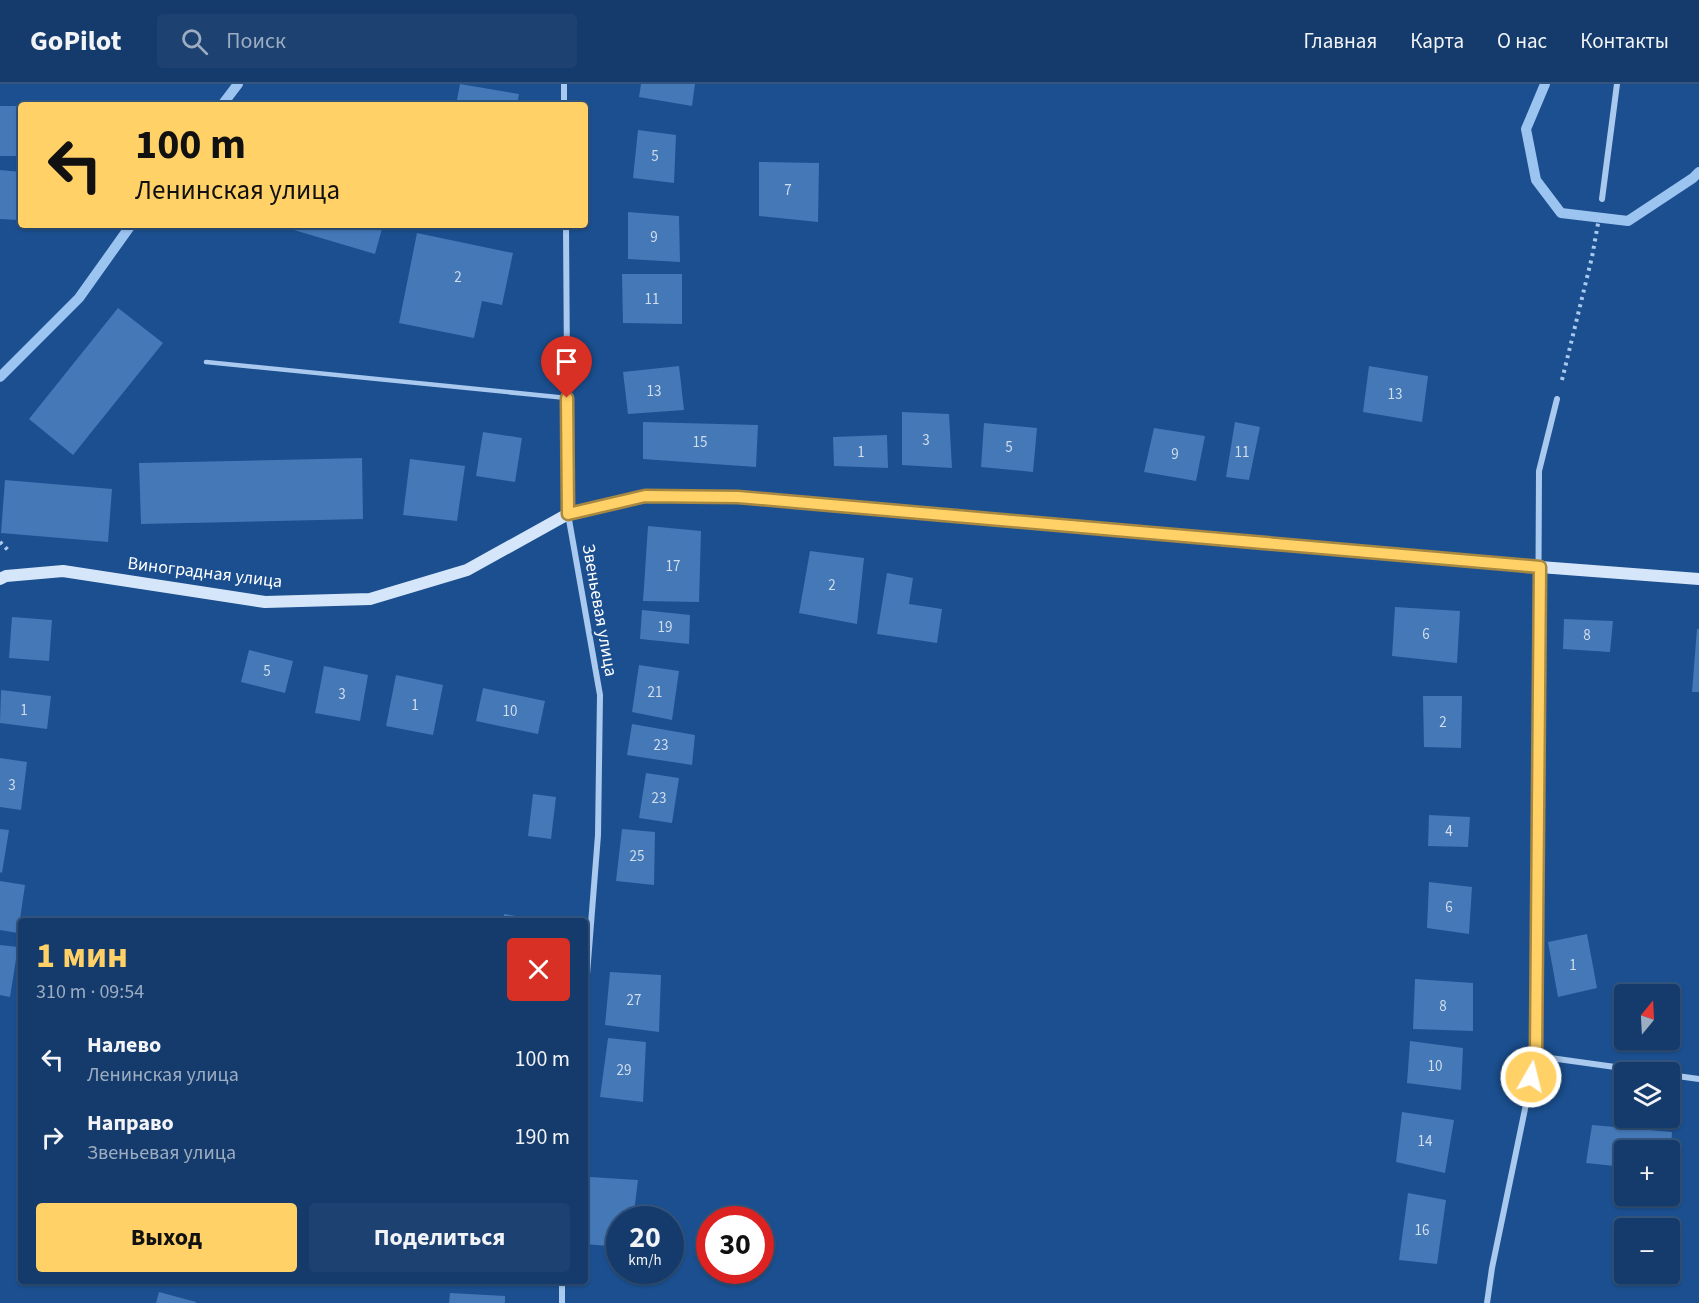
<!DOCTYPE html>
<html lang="ru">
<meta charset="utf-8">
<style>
:root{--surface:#143b6b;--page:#1d4271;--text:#f1f3f6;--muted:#9dadc1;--line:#33557e;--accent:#ffd166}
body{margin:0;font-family:"Source Sans 3",sans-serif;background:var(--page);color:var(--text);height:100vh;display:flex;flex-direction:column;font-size:22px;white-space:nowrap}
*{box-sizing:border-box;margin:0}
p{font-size:20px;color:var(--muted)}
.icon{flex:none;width:33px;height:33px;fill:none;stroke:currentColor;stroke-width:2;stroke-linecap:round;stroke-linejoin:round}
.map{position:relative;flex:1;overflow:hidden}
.panel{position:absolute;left:18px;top:834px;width:570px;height:366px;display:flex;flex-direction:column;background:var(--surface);border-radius:6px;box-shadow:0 2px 4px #0004,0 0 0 2px var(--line)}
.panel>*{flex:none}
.hud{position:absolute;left:18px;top:18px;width:570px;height:126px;border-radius:6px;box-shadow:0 2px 4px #0004,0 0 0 2px var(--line);background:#ffd166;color:#111;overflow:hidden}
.needle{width:39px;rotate:18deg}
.fabs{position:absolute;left:1614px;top:900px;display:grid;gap:12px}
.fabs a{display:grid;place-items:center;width:66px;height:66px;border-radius:6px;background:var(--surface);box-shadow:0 2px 4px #0004,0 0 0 2px var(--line);font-size:30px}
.speed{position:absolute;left:606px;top:1122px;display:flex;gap:12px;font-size:30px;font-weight:700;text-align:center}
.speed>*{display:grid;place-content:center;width:78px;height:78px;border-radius:50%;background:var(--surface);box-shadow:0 2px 4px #0004,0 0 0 2px var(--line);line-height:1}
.speed small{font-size:15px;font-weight:400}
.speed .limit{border:9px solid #d22;background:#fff;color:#111}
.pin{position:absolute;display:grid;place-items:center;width:51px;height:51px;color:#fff;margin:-62px -26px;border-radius:50% 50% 50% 0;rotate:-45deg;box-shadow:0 0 6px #0007}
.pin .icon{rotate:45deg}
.me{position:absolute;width:66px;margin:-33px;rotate:8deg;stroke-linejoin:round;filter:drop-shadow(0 0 4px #0008)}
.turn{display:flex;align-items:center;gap:21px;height:126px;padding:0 18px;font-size:27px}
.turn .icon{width:78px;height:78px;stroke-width:2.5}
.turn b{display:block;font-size:42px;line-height:51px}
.round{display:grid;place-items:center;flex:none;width:63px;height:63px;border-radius:6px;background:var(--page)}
.head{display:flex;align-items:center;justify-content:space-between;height:102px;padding:0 18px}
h1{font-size:36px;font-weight:700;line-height:45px;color:var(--accent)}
.primary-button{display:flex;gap:12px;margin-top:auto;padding:12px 18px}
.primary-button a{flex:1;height:69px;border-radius:6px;background:var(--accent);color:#111;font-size:24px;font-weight:700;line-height:69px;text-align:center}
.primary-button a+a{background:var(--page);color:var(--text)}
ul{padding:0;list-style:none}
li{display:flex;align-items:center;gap:18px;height:78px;padding:0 18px}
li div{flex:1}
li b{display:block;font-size:22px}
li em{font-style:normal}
header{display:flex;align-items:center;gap:36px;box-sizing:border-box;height:84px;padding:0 30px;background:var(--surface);border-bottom:2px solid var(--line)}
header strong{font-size:28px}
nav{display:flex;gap:33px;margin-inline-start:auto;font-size:21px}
.search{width:420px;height:54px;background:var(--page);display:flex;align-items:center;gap:15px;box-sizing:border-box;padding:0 21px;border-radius:6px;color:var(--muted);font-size:22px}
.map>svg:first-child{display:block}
</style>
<header>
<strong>GoPilot</strong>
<div class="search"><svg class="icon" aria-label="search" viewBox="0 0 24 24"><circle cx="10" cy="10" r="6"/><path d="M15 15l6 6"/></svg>Поиск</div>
<nav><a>Главная</a><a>Карта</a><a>О нас</a><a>Контакты</a></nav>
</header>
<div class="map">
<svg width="1699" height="1219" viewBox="0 0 1699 1219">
<rect width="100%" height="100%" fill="#1b4f8f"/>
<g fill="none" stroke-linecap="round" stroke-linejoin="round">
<!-- stream -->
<g stroke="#9cc4f0" stroke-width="10">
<polyline points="1545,0 1526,45 1536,96 1561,129 1628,137 1693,94 1699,88"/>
<polyline points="222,21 238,0"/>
<polyline points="0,293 79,214 131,141"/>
</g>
</g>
<!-- building -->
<g fill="#4478b7">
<polygon points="460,0 519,10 517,21 456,21"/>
<polygon points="641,0 695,0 692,22 639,13"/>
<rect x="0" y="22" width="21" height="50"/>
<polygon points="638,46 676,51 674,99 633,94"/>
<polygon points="759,78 819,79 818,138 759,132"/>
<polygon points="0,86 21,88 19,136 0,135"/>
<polygon points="628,128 679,132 680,178 628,175"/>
<polygon points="277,141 383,141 375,170"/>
<polygon points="417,149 513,169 502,221 482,217 474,254 399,239"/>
<polygon points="622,190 682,190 682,240 623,239"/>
<polygon points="118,224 163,259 73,371 29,335"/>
<polygon points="679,282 684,326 628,330 623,288"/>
<polygon points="1369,282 1428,292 1422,338 1363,328"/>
<polygon points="902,328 949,330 952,384 902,381"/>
<polygon points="643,338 758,341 756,383 643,375"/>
<polygon points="1235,338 1260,343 1249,396 1226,393"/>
<polygon points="984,339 1037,344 1033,388 981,383"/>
<polygon points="1154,344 1205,352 1196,397 1144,388"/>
<polygon points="483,348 522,354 515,398 476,392"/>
<polygon points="887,351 888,384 834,382 833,353"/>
<polygon points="362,374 363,435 141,440 139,379"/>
<polygon points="410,375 465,382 457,437 403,431"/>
<polygon points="5,396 112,405 108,458 1,449"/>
<polygon points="648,442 701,447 699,518 643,517"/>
<polygon points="810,467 864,474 857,540 799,529"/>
<polygon points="887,489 913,494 909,520 942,525 937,559 877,550"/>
<polygon points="1395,523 1460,527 1457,579 1392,572"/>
<polygon points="642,526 690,531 689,560 640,555"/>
<polygon points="12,533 52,536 49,577 9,574"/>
<polygon points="1564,535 1613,537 1610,568 1563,565"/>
<polygon points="1697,545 1699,545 1699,608 1692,608"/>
<polygon points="249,566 293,577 285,609 241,598"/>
<polygon points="639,581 679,587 672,636 632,628"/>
<polygon points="324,582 368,591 360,637 315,629"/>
<polygon points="396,591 443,601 433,651 386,642"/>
<polygon points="483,604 545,617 538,650 476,637"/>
<polygon points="1,606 51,612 47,645 0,639"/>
<polygon points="1423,612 1462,612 1461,664 1424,663"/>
<polygon points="632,640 695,651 692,681 627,671"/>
<polygon points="0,674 27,678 21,726 0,723"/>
<polygon points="646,689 679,694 672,739 639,734"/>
<polygon points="533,710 556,713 551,755 528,752"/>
<polygon points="1429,731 1470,733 1468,763 1428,762"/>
<polygon points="0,745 9,746 2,789 0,788"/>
<polygon points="622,745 655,748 654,801 616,797"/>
<polygon points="0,797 25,801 18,849 0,846"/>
<polygon points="1429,798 1472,803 1469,850 1427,844"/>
<polygon points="504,830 540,836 540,837 503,837"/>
<polygon points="1587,850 1597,904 1558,913 1548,858"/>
<polygon points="0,861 18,863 10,913 0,911"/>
<polygon points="610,888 661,891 659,948 605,941"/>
<polygon points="1415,895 1473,899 1473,947 1413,945"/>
<polygon points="608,954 646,958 643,1018 600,1013"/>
<polygon points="1410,957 1463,964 1461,1006 1407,999"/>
<polygon points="1402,1028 1454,1036 1445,1089 1396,1078"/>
<polygon points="1592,1041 1672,1048 1671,1066 1624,1066 1624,1083 1586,1079"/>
<polygon points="590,1093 638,1096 633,1136 620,1136 620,1163 585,1160"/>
<polygon points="1408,1109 1446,1116 1437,1180 1399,1176"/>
<polygon points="159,1208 196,1218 196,1219 156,1219"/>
<polygon points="450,1209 505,1212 505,1219 449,1219"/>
</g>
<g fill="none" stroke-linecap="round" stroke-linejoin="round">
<!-- path -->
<g stroke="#a9c9ee" stroke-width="4" stroke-dasharray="3 4.5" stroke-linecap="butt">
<polyline points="1562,296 1592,173 1599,134"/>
<polyline points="0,458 10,468"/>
</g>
<!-- lane -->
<polyline stroke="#a9c9ee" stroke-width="4.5" points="206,278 567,314"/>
<!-- street -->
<g stroke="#a9c9ee" stroke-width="6">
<polyline points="564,0 564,21"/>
<polyline points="1602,115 1617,0"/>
<polyline points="566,141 568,430 600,611 598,751 585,916"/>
<polyline points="1536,972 1651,988"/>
<polyline points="1670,991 1699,995"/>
<polyline points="562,1219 562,1197"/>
<polyline points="1487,1219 1492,1184 1536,972 1539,387 1557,315"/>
</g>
<!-- secondary -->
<polyline stroke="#d6e6fa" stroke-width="12" points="0,495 6,492 63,487 265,518 370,515 467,486 568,430 646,412 738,413 1540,483 1699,495"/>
</g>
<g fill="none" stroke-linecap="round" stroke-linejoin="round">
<defs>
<polyline id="route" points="567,314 568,430 645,412 738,413 1540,483 1536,972 1531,993"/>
</defs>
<!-- route casing -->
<use href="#route" stroke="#a68842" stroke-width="15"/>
<!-- route -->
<use href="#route" stroke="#ffd166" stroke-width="10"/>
</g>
<g text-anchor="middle" stroke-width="5" stroke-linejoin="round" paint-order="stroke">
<!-- number labels -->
<g font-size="15" fill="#d0dded">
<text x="655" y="77">5</text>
<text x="788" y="111">7</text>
<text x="654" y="158">9</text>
<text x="458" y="198">2</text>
<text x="652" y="220">11</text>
<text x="654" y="312">13</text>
<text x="1395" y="315">13</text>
<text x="926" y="361">3</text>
<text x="700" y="363">15</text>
<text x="1009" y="368">5</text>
<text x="861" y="373">1</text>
<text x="1242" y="373">11</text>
<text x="1175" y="375">9</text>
<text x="673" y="487">17</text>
<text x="832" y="506">2</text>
<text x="665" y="548">19</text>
<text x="1426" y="555">6</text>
<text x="1587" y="556">8</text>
<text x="267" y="592">5</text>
<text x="655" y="613">21</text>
<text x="342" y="615">3</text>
<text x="415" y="626">1</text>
<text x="24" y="631">1</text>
<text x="510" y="632">10</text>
<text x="1443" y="643">2</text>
<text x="661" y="666">23</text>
<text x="12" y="706">3</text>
<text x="659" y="719">23</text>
<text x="1449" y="752">4</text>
<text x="637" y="777">25</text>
<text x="1449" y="828">6</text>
<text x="1573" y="886">1</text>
<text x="634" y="921">27</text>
<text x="1443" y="927">8</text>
<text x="1435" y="987">10</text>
<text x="624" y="991">29</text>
<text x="1425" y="1062">14</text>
<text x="1422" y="1151">16</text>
</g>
<!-- street labels -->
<g font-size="18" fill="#fff" stroke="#1b4f8f">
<text transform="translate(205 488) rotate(7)" y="6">Виноградная улица</text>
<text transform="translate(600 526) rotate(80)" y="6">Звеньевая улица</text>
</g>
</g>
</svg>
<div class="fabs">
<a><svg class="needle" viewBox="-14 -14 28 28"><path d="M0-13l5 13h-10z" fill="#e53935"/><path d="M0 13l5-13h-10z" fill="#9dadc1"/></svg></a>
<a><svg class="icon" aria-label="layers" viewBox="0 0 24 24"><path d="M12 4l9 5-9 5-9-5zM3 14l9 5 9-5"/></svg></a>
<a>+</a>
<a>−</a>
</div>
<div class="speed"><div>20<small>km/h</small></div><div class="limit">30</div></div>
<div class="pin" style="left:567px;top:314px;background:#d93025"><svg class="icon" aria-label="arrive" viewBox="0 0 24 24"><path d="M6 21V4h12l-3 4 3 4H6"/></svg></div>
<svg class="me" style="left:1531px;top:993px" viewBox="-20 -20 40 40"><circle r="17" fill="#ffd166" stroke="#fff" stroke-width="3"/><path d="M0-11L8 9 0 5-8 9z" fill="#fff"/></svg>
<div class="hud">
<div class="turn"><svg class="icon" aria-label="left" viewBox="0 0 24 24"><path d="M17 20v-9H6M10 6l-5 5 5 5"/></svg><div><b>100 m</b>Ленинская улица</div></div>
</div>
<section class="panel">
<div class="head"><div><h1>1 мин</h1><p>310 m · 09:54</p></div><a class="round" style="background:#d93025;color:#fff"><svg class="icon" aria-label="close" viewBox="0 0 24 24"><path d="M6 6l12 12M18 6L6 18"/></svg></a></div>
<ul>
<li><svg class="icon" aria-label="left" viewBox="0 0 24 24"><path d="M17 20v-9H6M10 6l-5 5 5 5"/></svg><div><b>Налево</b><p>Ленинская улица</p></div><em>100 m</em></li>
<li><svg class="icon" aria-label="right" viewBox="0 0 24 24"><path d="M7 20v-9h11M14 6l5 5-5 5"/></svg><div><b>Направо</b><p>Звеньевая улица</p></div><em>190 m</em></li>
</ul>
<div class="primary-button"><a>Выход</a><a>Поделиться</a></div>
</section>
</div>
